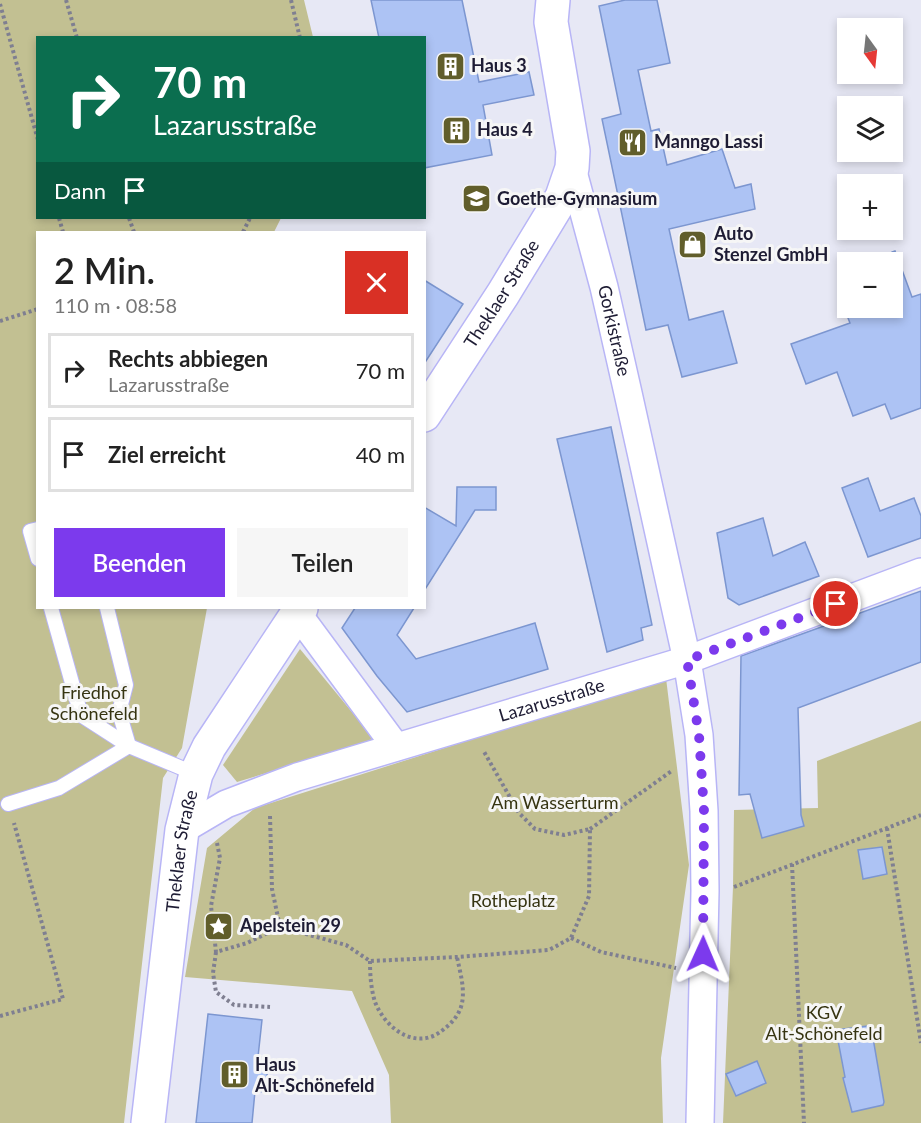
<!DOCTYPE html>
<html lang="de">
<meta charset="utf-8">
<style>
:root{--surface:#fff;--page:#f6f6f6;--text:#222;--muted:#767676;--line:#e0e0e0;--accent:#7c3aed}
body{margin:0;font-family:Lato,sans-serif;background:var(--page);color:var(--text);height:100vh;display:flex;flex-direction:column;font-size:22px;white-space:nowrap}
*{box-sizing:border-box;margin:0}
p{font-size:20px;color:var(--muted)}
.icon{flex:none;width:33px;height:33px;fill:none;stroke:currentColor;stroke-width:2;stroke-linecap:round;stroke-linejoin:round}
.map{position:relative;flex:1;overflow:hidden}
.drawer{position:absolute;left:36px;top:231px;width:390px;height:378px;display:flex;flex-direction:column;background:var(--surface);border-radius:0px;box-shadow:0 3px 9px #0003}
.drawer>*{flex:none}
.guide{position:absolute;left:36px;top:36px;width:390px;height:183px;border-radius:0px;box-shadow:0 3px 9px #0003;background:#0b6e4f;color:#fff;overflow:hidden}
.needle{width:39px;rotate:165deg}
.tools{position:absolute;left:837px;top:18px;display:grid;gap:12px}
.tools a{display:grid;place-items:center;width:66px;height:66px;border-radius:0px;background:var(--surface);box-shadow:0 3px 9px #0003;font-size:30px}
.pin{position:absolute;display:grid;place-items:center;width:51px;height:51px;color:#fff;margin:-26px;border:3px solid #fff;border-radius:50%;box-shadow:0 2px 6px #0007}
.me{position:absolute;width:66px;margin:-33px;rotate:1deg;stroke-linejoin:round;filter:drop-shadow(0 0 4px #0008)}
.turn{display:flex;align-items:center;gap:21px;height:126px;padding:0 18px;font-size:27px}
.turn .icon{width:78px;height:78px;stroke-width:2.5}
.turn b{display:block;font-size:42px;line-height:51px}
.then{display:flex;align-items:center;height:57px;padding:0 18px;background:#0003;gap:12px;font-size:22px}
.round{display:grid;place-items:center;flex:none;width:63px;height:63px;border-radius:0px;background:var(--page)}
.overview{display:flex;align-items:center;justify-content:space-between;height:102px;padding:0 18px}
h1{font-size:36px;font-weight:600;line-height:45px}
.cta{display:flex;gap:12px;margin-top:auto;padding:12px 18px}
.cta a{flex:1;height:69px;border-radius:0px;background:var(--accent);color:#fff;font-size:24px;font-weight:600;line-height:69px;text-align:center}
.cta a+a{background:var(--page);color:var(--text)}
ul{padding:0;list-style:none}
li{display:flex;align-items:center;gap:18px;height:75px;margin:0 12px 9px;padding:0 6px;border:3px solid var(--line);border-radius:0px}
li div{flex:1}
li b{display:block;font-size:22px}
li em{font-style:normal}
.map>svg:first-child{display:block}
</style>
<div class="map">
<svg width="921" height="1123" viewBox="0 0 921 1123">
<rect width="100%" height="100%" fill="#e7e8f5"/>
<!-- green -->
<g fill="#c2c092">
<polygon points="0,0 304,0 313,37 38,38 38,218 281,218 274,232 38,232 38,608 207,608 182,748 163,778 124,1123 0,1123"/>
<polygon points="300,649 375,740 237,782 223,765"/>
<polygon points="666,678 689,865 661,1058 663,1123 391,1123 389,1075 352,991 185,977 207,848 255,808"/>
<polygon points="921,721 921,1123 723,1123 733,887 734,810 818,808 817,761"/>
</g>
<!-- building -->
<g fill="#adc3f4" stroke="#7c96d0" stroke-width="1.5">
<polygon points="371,0 462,0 479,82 529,72 534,95 483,105 492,155 424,168 424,38 379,38"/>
<polygon points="625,0 657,0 670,63 638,70 651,131 659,129 667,165 722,149 735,188 751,184 755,209 669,229 689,320 723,311 737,363 682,377 668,325 646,330 602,119 621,114 599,6"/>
<polygon points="895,251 912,297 921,294 921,408 891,419 885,404 853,416 837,372 806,384 791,344 850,323 844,308 892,308 892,252"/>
<polygon points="424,280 463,304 424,364"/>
<polygon points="611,427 652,625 641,628 643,640 607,652 557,439"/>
<polygon points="868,478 880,511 914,498 921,516 921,538 868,557 842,488"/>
<polygon points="457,487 496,487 496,510 475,510 424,591 424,507 456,526"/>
<polygon points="763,518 773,556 805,542 819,576 739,605 728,598 717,533"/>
<polygon points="921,591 921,662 798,708 801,815 804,826 762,838 750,794 739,795 741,656"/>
<polygon points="355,608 414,608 397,635 416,659 535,623 548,669 407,712 377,676 342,628"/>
<polygon points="882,847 887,874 863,879 858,850"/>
<polygon points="208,1014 262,1020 258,1057 269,1058 265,1092 255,1091 252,1123 196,1123"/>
<polygon points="867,1026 869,1032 872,1032 884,1102 883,1105 852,1112 843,1078 845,1077 836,1030"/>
<polygon points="757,1061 766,1083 736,1096 726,1074"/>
</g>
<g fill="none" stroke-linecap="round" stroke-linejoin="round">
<defs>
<g id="service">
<polyline points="38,529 30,531 38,559"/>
<polyline points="51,608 81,715 129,746"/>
<polyline points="107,608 126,685 119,712 129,746"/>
<polyline points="8,804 59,788 129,746 196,774"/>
</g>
<g id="minor">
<path id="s1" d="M572 168 604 287 628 393 687 660 699 735 704 811 705 891 700 1123"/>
<polyline points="297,613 396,747"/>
<path id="s2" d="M182 830 226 804 297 777 687 660 921 572"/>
</g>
<g id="secondary">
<path id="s3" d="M424 415 503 294 562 197 572 168 573 151 551 22 553 0"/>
<path id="s4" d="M148 1123 182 830 196 774 209 747 301 608"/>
</g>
</defs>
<!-- service casing -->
<use href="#service" stroke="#b8b5f6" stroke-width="16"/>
<!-- minor casing -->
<use href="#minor" stroke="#b8b5f6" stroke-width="30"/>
<!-- secondary casing -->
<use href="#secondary" stroke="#b8b5f6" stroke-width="36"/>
<!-- path -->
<g stroke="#7f7f91" stroke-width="4" stroke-dasharray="3 3" stroke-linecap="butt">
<polyline points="66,0 77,38"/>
<polyline points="291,0 300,38"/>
<polyline points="0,4 38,140"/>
<polyline points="59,218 63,232"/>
<polyline points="129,218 134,232"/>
<polyline points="243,232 250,218"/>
<polyline points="0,321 38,309"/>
<polyline points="270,816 272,889 280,927 346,945 370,961 457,957 549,950 571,938 589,896 590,829 564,835 535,829 519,813 483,750"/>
<polyline points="887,828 921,1043"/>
<polyline points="590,829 673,770"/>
<polyline points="217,843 220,858 211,906 216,952 247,943 280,927"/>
<polyline points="792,864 804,1123"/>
<polyline points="734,887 921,815"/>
<polyline points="571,938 601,952 676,968"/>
<polyline points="216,952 213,973 216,992 234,1005 270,1007"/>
<path d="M370 961C370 975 371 989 375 1002 386 1030 418 1052 444 1029 452 1023 460 1014 462 1003 465 988 460 972 457 957"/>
<polyline points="0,1016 63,999 14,823"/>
</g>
<!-- service -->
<use href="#service" stroke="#fff" stroke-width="14"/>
<!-- minor -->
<use href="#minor" stroke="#fff" stroke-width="27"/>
<!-- secondary -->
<use href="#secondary" stroke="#fff" stroke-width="33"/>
</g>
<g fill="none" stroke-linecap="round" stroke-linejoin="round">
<!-- route -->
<polyline stroke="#7c3aed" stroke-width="10" stroke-dasharray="0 18" points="703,954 704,811 699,735 687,660 836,604"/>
</g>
<!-- icons -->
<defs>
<symbol id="building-square" viewBox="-11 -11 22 22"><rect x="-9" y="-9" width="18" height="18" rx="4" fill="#615e2b" stroke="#f6f6f6"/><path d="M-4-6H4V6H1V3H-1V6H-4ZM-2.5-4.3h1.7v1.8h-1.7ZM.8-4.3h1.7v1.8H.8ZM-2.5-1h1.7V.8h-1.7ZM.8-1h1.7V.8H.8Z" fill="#fff"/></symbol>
<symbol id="restaurant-square" viewBox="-11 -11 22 22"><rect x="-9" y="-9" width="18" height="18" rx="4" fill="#615e2b" stroke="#f6f6f6"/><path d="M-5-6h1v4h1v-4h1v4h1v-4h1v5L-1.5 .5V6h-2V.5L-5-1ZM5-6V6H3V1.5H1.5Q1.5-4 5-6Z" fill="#fff"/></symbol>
<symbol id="school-square" viewBox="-11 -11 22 22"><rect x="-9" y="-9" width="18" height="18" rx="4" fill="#615e2b" stroke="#f6f6f6"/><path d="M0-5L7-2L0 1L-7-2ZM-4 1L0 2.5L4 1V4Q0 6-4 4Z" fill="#fff"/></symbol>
<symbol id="shop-square" viewBox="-11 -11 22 22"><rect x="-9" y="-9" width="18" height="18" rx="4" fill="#615e2b" stroke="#f6f6f6"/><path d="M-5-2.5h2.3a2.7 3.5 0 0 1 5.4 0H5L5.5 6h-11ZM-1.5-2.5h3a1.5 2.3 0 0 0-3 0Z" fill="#fff"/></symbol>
<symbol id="sight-square" viewBox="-11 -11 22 22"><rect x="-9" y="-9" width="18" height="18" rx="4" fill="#615e2b" stroke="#f6f6f6"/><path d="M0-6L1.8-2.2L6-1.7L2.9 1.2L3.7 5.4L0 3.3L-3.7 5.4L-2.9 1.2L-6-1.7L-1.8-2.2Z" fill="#fff"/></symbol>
</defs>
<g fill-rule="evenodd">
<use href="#building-square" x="434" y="50" width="33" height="33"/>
<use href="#building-square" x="440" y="114" width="33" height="33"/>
<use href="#restaurant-square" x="616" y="126" width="33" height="33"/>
<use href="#school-square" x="460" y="182" width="33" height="33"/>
<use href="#shop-square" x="676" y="228" width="33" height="33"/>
<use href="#sight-square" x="202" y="910" width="33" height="33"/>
<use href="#building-square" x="218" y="1058" width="33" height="33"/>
</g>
<g text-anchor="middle" stroke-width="6" stroke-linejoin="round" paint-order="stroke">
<!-- poi labels -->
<g font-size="18" font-weight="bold" fill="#1e1c34" stroke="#f6f6f6" text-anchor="start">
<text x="471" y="72">Haus 3</text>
<text x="477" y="136">Haus 4</text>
<text x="654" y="148">Manngo Lassi</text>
<text x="497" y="205">Goethe-Gymnasium</text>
<text x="714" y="240">Auto<tspan x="714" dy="21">Stenzel GmbH</tspan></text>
<text x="240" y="932">Apelstein 29</text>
<text x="255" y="1071">Haus<tspan x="255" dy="21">Alt-Schönefeld</tspan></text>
</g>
<!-- street labels -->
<g font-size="18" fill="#1e1c34" stroke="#f6f6f6">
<text dy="6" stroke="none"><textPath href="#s3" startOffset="144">Theklaer Straße</textPath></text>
<text dy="6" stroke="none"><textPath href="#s1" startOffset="168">Gorkistraße</textPath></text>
<text dy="6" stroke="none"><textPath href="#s2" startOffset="393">Lazarusstraße</textPath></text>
<text dy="6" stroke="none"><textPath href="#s4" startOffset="274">Theklaer Straße</textPath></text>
</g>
<!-- park labels -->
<g font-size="18" fill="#363411" stroke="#f6f6f6">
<text x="94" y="699">Friedhof<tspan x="94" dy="21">Schönefeld</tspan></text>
<text x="555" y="809">Am Wasserturm</text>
<text x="513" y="907">Rotheplatz</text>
<text x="824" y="1019">KGV<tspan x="824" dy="21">Alt-Schönefeld</tspan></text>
</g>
</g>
</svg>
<div class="tools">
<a><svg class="needle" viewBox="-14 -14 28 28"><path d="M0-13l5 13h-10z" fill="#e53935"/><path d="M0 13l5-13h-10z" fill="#767676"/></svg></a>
<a><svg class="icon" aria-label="layers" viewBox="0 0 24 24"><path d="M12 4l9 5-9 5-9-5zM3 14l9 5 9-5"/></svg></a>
<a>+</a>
<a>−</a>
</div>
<div class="pin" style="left:836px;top:604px;background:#d93025"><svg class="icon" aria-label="arrive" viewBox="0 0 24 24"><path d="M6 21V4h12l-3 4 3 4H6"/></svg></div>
<svg class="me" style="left:703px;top:954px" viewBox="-20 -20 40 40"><path d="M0-17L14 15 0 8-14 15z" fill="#7c3aed" stroke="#fff" stroke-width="4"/></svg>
<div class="guide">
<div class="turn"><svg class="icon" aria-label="right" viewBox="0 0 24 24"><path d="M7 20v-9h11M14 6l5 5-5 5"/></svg><div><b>70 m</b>Lazarusstraße</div></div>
<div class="then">Dann<svg class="icon" aria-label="arrive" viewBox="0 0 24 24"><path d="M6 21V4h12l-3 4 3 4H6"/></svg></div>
</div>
<section class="drawer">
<div class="overview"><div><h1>2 Min.</h1><p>110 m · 08:58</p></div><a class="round" style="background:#d93025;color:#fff"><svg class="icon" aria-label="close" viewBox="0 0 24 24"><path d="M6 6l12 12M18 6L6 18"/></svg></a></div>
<ul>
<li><svg class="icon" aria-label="right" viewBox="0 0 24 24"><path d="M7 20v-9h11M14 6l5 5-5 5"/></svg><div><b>Rechts abbiegen</b><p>Lazarusstraße</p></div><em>70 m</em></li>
<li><svg class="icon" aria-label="arrive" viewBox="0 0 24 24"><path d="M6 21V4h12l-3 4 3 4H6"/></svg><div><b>Ziel erreicht</b></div><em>40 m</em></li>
</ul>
<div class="cta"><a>Beenden</a><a>Teilen</a></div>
</section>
</div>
